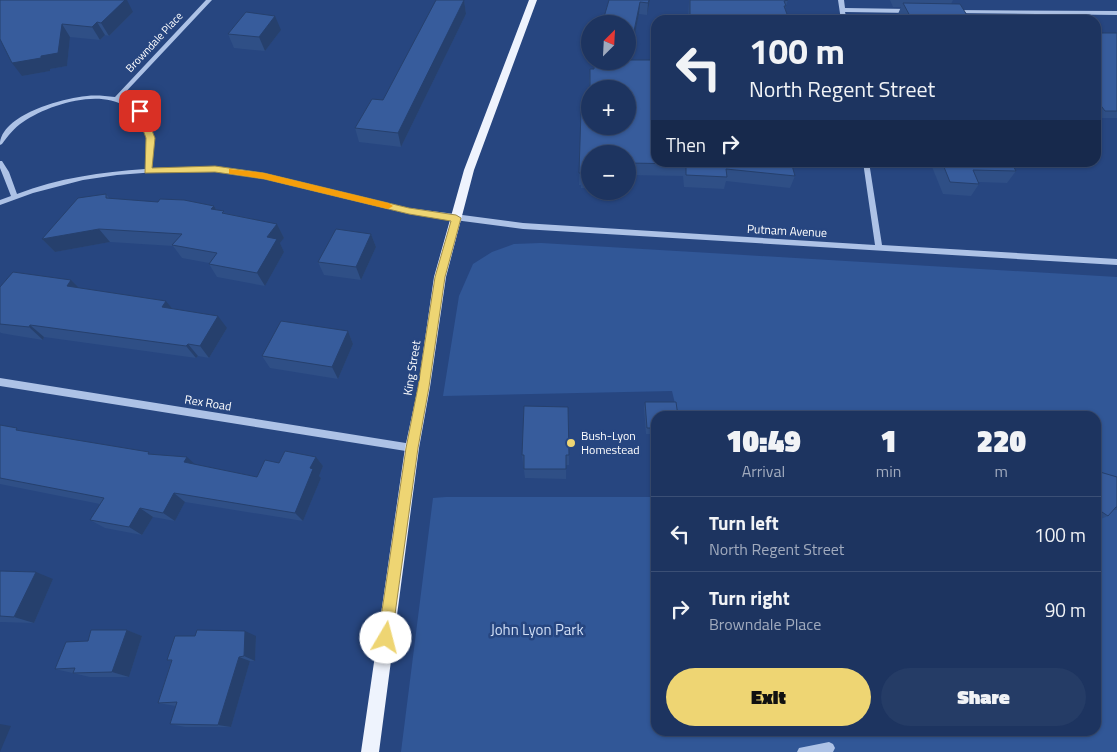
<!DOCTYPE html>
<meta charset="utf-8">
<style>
:root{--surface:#1d3460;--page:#253c66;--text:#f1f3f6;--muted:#a0aabd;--line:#3b4f75;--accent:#eed573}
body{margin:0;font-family:"Titillium Web",sans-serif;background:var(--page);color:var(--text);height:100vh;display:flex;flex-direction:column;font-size:19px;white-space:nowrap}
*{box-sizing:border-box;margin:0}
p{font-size:16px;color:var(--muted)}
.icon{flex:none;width:28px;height:28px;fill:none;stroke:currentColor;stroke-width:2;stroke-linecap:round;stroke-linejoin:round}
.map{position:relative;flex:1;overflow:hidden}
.panel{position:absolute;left:651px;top:411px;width:450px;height:325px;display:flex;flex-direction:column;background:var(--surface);border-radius:15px;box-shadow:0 1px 4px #0004,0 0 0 1px var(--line)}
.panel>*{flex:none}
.banner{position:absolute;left:651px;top:15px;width:450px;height:152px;border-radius:15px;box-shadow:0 1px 4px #0004,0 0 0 1px var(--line);background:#1d3460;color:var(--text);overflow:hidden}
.needle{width:32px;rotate:24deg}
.tools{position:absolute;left:581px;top:15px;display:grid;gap:10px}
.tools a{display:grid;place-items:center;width:55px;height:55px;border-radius:50%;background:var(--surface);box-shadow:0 1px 4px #0004,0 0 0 1px var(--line);font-size:25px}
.pin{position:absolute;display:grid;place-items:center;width:42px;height:42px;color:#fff;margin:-21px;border-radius:10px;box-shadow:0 2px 8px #0006}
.me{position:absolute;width:55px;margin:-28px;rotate:8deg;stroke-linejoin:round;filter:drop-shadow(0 0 4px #0008)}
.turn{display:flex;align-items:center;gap:18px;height:105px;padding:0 15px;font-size:22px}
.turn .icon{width:65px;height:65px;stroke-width:2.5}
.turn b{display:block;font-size:35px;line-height:42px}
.then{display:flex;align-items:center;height:48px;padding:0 15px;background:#0003;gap:10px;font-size:19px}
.eta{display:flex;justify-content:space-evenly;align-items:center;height:85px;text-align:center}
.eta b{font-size:30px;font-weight:800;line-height:35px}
.cta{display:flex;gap:10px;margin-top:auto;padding:10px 15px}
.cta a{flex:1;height:58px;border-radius:30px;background:var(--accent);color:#111;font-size:20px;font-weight:800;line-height:58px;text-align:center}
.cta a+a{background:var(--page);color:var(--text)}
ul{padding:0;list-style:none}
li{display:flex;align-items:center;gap:15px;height:75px;padding:0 15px;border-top:1px solid var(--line)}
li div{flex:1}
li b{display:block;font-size:19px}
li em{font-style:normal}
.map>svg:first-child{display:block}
</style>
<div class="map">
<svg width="1117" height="752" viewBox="0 0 1117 752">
<rect width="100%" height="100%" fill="#274680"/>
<!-- green -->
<polygon fill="#315797" points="541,243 1117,277 1117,752 401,752 433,498 446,497 656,497 656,731 1096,731 1096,416 678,416 672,391 443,396 459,296 473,264 492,252 514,244"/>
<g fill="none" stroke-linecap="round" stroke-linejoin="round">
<!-- minor -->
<g fill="#adc2e6" fill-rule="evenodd">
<path d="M206 0H212L120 98C127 101 137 105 142 109 157 123 153 150 152 168L215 167 264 174 409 208 523 223 875 245 863 162H869L882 245 1117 259V265L523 229 409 214 264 178 215 171H169L117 175 83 180 33 193 0 205V200L11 196 0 168V161H2L9 172 17 194C58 178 102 172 145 169 146 152 150 131 140 116 137 110 130 109 125 106 97 89 48 105 23 122 14 128 8 136 2 144L0 145C0 115 63 98 87 96 96 95 105 96 115 97Z"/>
<polygon points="838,0 844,0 845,8 910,9 913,11 910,13 845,12 847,20 841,20"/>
<polygon points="951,10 1117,11 1117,15 953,13 951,12"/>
<polygon points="0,378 412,444 415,445 417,448 415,451 412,452 0,386"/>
<polygon points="829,742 833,744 835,748 833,752 797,752 799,748"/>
</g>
<!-- major -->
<polygon fill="#eef3fd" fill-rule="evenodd" points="529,0 537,0 474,170 446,277 430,387 419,448 379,752 361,752 405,448 418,387 434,277 464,170"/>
</g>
<!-- wall -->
<g fill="#2f4f86">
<polygon points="0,0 133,12 109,36 105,35 100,40 70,37 67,66 50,69 50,71 22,76"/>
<polygon points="464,0 466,14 401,147 359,142 355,128 383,100"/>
<polygon points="609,0 650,0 647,15 639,14 629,60 656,162 791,162 795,176 790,188 726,181 724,189 684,187 683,176 628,175 628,154 590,154 590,188 581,188 581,185 579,185 581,111 628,126 590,89 590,106 589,81 590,69 593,69 593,61 628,61"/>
<polygon points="689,0 788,0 785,9 788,17 788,20 688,20"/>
<polygon points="890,0 953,0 951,4 970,20 900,20 898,14 901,7 893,7"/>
<polygon points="281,30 265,51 234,48 228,34"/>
<polygon points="1096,33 1117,33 1117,118 1099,118 1096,114"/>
<polygon points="930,162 1011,162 1016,171 1007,183 978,182 979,184 971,196 943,194"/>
<polygon points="106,194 110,199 214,206 217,210 225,213 277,224 284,238 280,243 284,252 265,286 217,277 209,264 209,263 182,258 173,246 110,242 55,252 42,239"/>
<polygon points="371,234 376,247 361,280 324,275 318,262"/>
<polygon points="71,280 78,288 166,301 172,308 227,328 209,358 198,356 196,358 44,337 43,340 12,335 1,333 0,332 0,287"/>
<polygon points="348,331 353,344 338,379 270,368 262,356"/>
<polygon points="645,402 656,416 656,434 646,434 644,408"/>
<polygon points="0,425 20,431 151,454 195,465 257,477 279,463 316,457 323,466 319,476 321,478 303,521 185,502 175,521 153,517 142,535 105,528 90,520 100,504 0,484"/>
<polygon points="522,455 569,455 569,465 566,465 566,479 525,478"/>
<polygon points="1096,469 1100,472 1117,477 1117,510 1112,510 1108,516 1098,520 1096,519"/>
<polygon points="0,571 53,579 34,623 0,622"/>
<polygon points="127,630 142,636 129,677 90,677 55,669 88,641"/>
<polygon points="256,636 255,661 250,661 231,727 185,727 170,724 176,706 158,703 171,661 167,660"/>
<polygon points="656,644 656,686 652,650"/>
</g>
<!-- shaded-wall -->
<g fill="#26406d">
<polygon points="125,0 127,0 133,12 109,36 101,23"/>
<polygon points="464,0 466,14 401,147 398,133"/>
<polygon points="649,0 650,0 647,15 648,3"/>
<polygon points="640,2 639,14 627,73 628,60"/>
<polygon points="275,16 281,30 265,51 259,37"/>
<polygon points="97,22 105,35 100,40 92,27"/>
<polygon points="62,24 70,37 67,66 50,69 50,71 22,76 12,63 41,56"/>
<polygon points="214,206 222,219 211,209"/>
<polygon points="277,224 284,238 280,243 284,252 265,286 257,273 267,237"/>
<polygon points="99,229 110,242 55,252 42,239"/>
<polygon points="371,234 376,247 361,280 356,267"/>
<polygon points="71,280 84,293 67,286"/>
<polygon points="166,301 176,313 162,307"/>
<polygon points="218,316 227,328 209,358 200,346"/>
<polygon points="30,325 44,337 43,340 29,327"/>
<polygon points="348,331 353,344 338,379 332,367"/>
<polygon points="188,344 198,356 196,358 186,346"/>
<polygon points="187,457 198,467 184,462"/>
<polygon points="316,457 323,466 319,476 321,478 303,521 295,513 310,468"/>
<polygon points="174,493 185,502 175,521 163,513"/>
<polygon points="140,508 153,517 142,535 129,527"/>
<polygon points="36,572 53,579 34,623 14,617"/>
<polygon points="127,630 142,636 129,677 112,672"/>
<polygon points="245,631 256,636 255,661 244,656"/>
<polygon points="239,657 250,661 231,727 218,725"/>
<polygon points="0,724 11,726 0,752"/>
</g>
<!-- building -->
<g fill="#375c9c" stroke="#26406d">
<polygon points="0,0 125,0 101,23 97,22 92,27 62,24 58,53 41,56 41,58 12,63 0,39"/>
<polygon points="436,0 464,0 398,133 355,128 372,99 383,100"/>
<polygon points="609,0 649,0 648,3 640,2 628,60 656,60 656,162 791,162 795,176 726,169 727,177 686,175 686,164 628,163 628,154 590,154 590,176 582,176 582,173 579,173 581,111 590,111 590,126 628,126 628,89 590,89 590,69 594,69 594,61 628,61 628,24 602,24"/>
<polygon points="690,0 788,0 784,1 786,6 784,6 788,17 784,17 785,20 690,20"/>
<polygon points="903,3 960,4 970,20 904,20 902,16 910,16"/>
<polygon points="246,12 275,16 259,37 228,34"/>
<polygon points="1096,33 1117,33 1117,111 1105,111 1096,99"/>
<polygon points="942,162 1011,162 1016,171 973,170 979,184 950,182"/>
<polygon points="106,194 106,198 158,202 160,199 184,200 214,206 211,209 224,211 222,213 277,224 267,237 277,239 257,273 209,264 217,253 172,245 182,234 99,229 42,239 78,198"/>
<polygon points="336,229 371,234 356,267 318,262"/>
<polygon points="13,272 71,280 67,286 166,301 162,307 218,316 200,346 188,344 186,346 30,325 29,327 0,324 0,287"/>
<polygon points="281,321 348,331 332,367 262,356"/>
<polygon points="645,402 676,402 678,416 656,416 656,428 647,428"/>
<polygon points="524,406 568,407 569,455 566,455 566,469 524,469 524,455 522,455"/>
<polygon points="0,425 17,428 16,430 149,452 148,454 187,457 184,462 257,477 265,460 279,463 285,451 316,457 310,468 313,469 295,513 174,493 163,513 140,508 129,527 90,520 104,498 0,478"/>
<polygon points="1096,469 1100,472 1117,477 1117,507 1116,507 1108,516 1096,508"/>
<polygon points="0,571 36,572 14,617 0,616"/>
<polygon points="91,630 127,630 112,672 73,673 75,668 55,669 66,642 88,641"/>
<polygon points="197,630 245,631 244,656 239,657 218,725 170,724 177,702 158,703 172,660 167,660 175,636 195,636"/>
</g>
<!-- route -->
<polygon fill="#eed573" stroke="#9b8a4b" points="137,109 144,111 155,138 152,168 215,166 264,173 409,208 456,215 461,218 445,277 429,387 418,448 391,643 386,645 380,643 378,638 406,448 418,387 435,277 451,221 409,214 264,179 215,172 145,173 146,138 136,111"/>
<!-- slow -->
<polygon fill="#f59e0b" points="229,169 264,173 388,203 393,206 388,209 264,179 232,174 229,174"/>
<!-- markers -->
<circle fill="#eed573" stroke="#274680" stroke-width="2" cx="571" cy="443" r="5"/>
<g text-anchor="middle" stroke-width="5" stroke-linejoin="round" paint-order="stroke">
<!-- far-street labels -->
<g font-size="11" fill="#fff" stroke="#274680">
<text transform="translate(154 42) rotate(-47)" y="4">Browndale Place</text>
</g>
<!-- street labels -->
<g font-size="12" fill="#fff" stroke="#274680">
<text transform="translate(787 231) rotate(3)" y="4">Putnam Avenue</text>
<text transform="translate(412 368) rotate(-81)" y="4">King Street</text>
<text transform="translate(208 403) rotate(9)" y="4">Rex Road</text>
</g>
<!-- poi labels -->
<g font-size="12" fill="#fff" stroke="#274680" text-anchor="start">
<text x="581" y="440">Bush-Lyon<tspan x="581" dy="14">Homestead</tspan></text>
</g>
<!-- near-park labels -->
<g font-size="15" fill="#d0def5" stroke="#274680">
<text x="537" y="635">John Lyon Park</text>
</g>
</g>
</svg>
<div class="tools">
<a><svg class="needle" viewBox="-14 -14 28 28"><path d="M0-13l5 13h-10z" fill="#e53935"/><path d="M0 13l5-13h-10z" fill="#a0aabd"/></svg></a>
<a>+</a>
<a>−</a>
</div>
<div class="pin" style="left:140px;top:111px;background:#d93025"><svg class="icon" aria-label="arrive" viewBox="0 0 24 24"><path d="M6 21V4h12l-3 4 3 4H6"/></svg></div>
<svg class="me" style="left:386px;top:638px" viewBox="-20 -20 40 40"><circle r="19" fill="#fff"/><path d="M0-13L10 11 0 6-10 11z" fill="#eed573"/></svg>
<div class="banner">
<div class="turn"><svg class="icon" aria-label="left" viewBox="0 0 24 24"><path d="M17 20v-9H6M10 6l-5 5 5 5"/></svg><div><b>100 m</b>North Regent Street</div></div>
<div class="then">Then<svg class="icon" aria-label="right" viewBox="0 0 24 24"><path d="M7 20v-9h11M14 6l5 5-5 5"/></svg></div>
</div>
<section class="panel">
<div class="eta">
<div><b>10:49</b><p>Arrival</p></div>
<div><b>1</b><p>min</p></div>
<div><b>220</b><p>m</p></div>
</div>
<ul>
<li><svg class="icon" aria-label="left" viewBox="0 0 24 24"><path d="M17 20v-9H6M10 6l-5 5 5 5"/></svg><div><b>Turn left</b><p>North Regent Street</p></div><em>100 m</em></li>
<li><svg class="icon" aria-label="right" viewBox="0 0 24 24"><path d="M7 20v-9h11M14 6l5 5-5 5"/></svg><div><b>Turn right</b><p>Browndale Place</p></div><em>90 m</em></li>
</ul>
<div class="cta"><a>Exit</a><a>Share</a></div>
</section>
</div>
